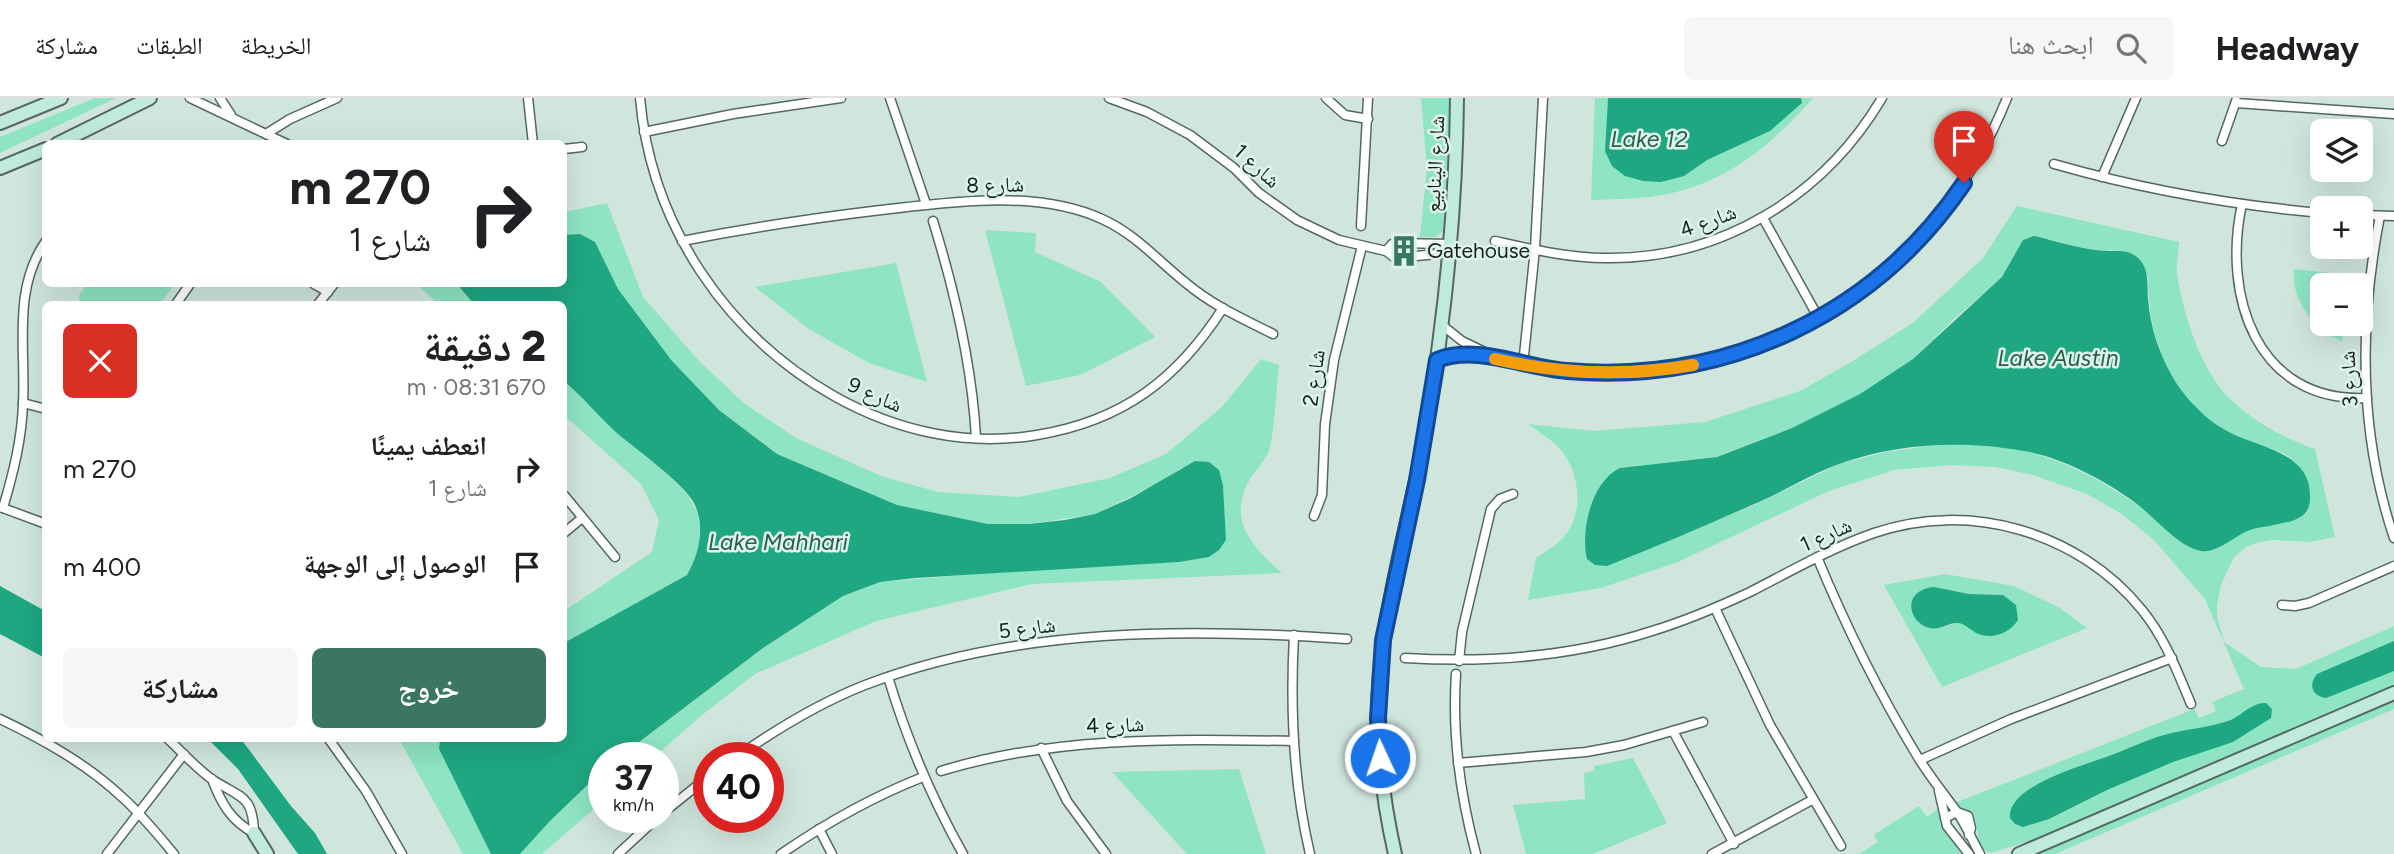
<!DOCTYPE html>
<html lang="ar">
<meta charset="utf-8">
<style>
:root{--surface:#fff;--page:#f6f6f6;--text:#202124;--muted:#757577;--line:#e0e0e0;--accent:#3a7661}
body{margin:0;font-family:Figtree,"Noto Naskh Arabic",sans-serif;background:var(--page);color:var(--text);direction:rtl;height:100vh;display:flex;flex-direction:column;font-size:26px;white-space:nowrap}
*{box-sizing:border-box;margin:0}
p{font-size:23px;color:var(--muted)}
.icon{flex:none;width:38px;height:38px;fill:none;stroke:currentColor;stroke-width:2;stroke-linecap:round;stroke-linejoin:round}
.map{position:relative;flex:1;overflow:hidden;direction:ltr}
.panel{position:absolute;left:42px;top:203px;width:525px;height:441px;display:flex;flex-direction:column;background:var(--surface);border-radius:10px;box-shadow:0 7px 28px #0002;direction:rtl}
.panel>*{flex:none}
.top-card{position:absolute;left:42px;top:42px;width:525px;height:147px;border-radius:10px;box-shadow:0 7px 28px #0002;direction:rtl;background:#fff;color:var(--text);overflow:hidden}
.buttons{position:absolute;left:2310px;top:21px;display:grid;gap:14px}
.buttons a{display:grid;place-items:center;width:63px;height:63px;border-radius:10px;background:var(--surface);box-shadow:0 7px 28px #0002;font-size:35px}
.speed{position:absolute;left:588px;top:644px;display:flex;gap:14px;font-size:35px;font-weight:700;text-align:center}
.speed>*{display:grid;place-content:center;width:91px;height:91px;border-radius:50%;background:var(--surface);box-shadow:0 7px 28px #0002;line-height:1}
.speed small{font-size:18px;font-weight:400}
.speed .limit{border:10px solid #d22;background:#fff;color:#111}
.pin{position:absolute;display:grid;place-items:center;width:60px;height:60px;color:#fff;margin:-72px -30px;border-radius:50% 50% 50% 0;rotate:-45deg;box-shadow:0 0 7px #0007}
.pin .icon{rotate:45deg}
.me{position:absolute;width:77px;margin:-38px;rotate:357deg;stroke-linejoin:round;filter:drop-shadow(0 0 5px #0008)}
.turn{display:flex;align-items:center;gap:24px;height:147px;padding:0 21px;font-size:32px}
.turn .icon{width:91px;height:91px;stroke-width:2.5}
.turn b{display:block;font-size:49px;line-height:60px}
.round{display:grid;place-items:center;flex:none;width:74px;height:74px;border-radius:10px;background:var(--page)}
.headline{display:flex;align-items:center;justify-content:space-between;height:119px;padding:0 21px}
h1{font-size:42px;font-weight:800;line-height:52px}
.action{display:flex;gap:14px;margin-top:auto;padding:14px 21px}
.action a{flex:1;height:80px;border-radius:10px;background:var(--accent);color:#fff;font-size:28px;font-weight:800;line-height:80px;text-align:center}
.action a+a{background:var(--page);color:var(--text)}
ul{padding:0;list-style:none}
li{display:flex;align-items:center;gap:21px;height:98px;padding:0 21px}
li div{flex:1}
li b{display:block;font-size:26px}
li em{font-style:normal}
header{display:flex;align-items:center;gap:42px;box-sizing:border-box;height:98px;padding:0 35px;background:var(--surface);border-bottom:2px solid var(--line)}
header strong{font-size:33px}
nav{display:flex;gap:38px;margin-inline-start:auto;font-size:24px}
.search{width:490px;height:63px;background:var(--page);display:flex;align-items:center;gap:18px;box-sizing:border-box;padding:0 24px;border-radius:10px;color:var(--muted);font-size:26px}
.map>svg:first-child{display:block}
</style>
<header>
<strong>Headway</strong>
<div class="search"><svg class="icon" aria-label="search" viewBox="0 0 24 24"><circle cx="10" cy="10" r="6"/><path d="M15 15l6 6"/></svg>ابحث هنا</div>
<nav><a>الخريطة</a><a>الطبقات</a><a>مشاركة</a></nav>
</header>
<div class="map">
<svg width="2394" height="756" viewBox="0 0 2394 756">
<rect width="100%" height="100%" fill="#d0e6dd"/>
<!-- green -->
<g fill="#8ee4c3" fill-rule="evenodd">
<polygon points="95,0 116,0 0,55 0,39"/>
<polygon points="1421,0 1450,0 1445,122 1443,133 1435,139 1420,139 1427,70"/>
<path d="M1595 0H1608L1605 53 1707 62 1770 33 1801 6V0H1813C1774 44 1731 82 1672 95 1646 101 1618 101 1591 102Z"/>
<path d="M607 105 643 199 699 263 745 306 796 340 881 378 938 394 1019 399 1110 380 1166 356 1223 308 1261 261 1279 267C1277 285 1274 343 1268 355 1263 366 1252 375 1247 387 1228 425 1256 452 1282 475L1032 486 876 523 755 576 702 617 653 660H618L763 550 843 498 880 484 991 475 1179 464 1226 442 1223 387 1219 372 1181 370 1163 383 1095 416 1029 426H988L897 407 777 356 719 312 672 263 618 191 595 144 580 136 564 137V114Z"/>
<path d="M2017 108 2179 144C2179 155 2176 166 2177 176 2183 213 2196 256 2218 287 2240 317 2281 339 2315 351L2335 439 2309 444 2273 442 2259 444 2246 449 2234 459 2221 487 2217 507V518L2224 544 2261 569 2296 571 2394 528V589L2057 734 1991 755C1974 750 1980 739 1976 726 1973 718 1961 711 1955 705L2194 611 2199 620 2216 613 2212 604 2244 591 2205 501 2154 442 2122 416 2087 396 2033 377 1996 369 1951 367 1894 372 1829 393 1678 464 1601 490 1528 502 1536 460C1548 452 1561 445 1569 432 1584 408 1578 370 1559 350 1551 341 1538 334 1528 326L1594 333 1705 324 1800 293 1853 263 1914 224 1983 160ZM2049 141 2080 151 2125 153 2148 179C2148 225 2160 273 2193 307 2209 324 2229 335 2251 344 2264 349 2279 351 2290 360 2305 370 2319 401 2304 416 2299 422 2293 423 2285 425 2274 427 2260 428 2249 432 2236 437 2224 447 2211 453L2098 382 2067 367 2034 355 1984 346H1945L1885 354 1839 366 1754 407 1607 468 1620 370 1716 359 1792 330 1860 296 1913 261 1956 219Z"/>
<polygon points="985,132 1036,135 1035,154 1101,184 1155,239 1080,277 1026,288"/>
<polygon points="896,165 927,284 869,265 809,231 755,189"/>
<path d="M2294 171 2359 178 2358 187H2322V226H2343L2342 243C2315 233 2290 201 2294 171Z"/>
<polygon points="87,186 171,186 174,187 160,206 80,206 79,197"/>
<polygon points="416,186 461,186 460,191 474,206 439,206"/>
<path d="M564 283C581 298 597 316 614 332 639 357 691 385 699 421 704 440 696 461 687 477L564 545V513L652 454 659 422 641 386 564 317Z"/>
<path d="M1945 476 2014 488 2060 510 2087 530 1942 589 1884 487ZM1934 489 1969 496 2003 497 1961 526 1956 525 1939 530Z"/>
<polygon points="2394,595 2394,611 2055,756 2019,756"/>
<polygon points="399,641 440,641 439,651 491,756 463,756"/>
<polygon points="1633,660 1667,725 1593,756 1526,756 1513,707 1585,701 1584,675 1594,673 1594,668"/>
<polygon points="604,671 604,702 542,756 520,756 550,723"/>
<polygon points="1239,671 1266,756 1187,756 1112,674"/>
<polygon points="1919,708 1927,719 1939,710 1943,731 1966,756 1859,756 1878,744 1874,737"/>
</g>
<!-- water -->
<g fill="#1ea781">
<polygon points="1608,0 1801,0 1802,5 1770,33 1707,62 1684,78 1661,84 1643,83 1625,78 1612,68 1605,53"/>
<path d="M580 136 595 144 618 191 672 263 719 312 777 356 897 407 988 426H1029L1065 422 1095 416 1131 400 1195 363 1209 364 1219 372 1223 387 1226 442 1219 452 1209 459 1179 464 915 480 880 484 843 498 763 550 618 660H604V671L550 723 520 756H491L439 651 440 641 564 640V545L687 477C699 456 706 429 694 405 683 385 637 352 618 336 599 319 583 299 564 283V206H474L460 190 461 186H564V137Z"/>
<path d="M2034 138C2061 144 2084 153 2111 153 2119 153 2127 152 2134 157 2150 167 2147 185 2148 201 2149 214 2152 229 2156 242 2164 266 2177 291 2196 309 2207 321 2220 330 2235 337 2266 351 2313 357 2310 402 2309 422 2289 424 2274 427 2264 429 2253 430 2245 434 2231 441 2217 455 2201 453 2178 449 2153 417 2133 403 2104 382 2066 362 2030 354 1968 342 1899 344 1839 366 1809 377 1781 395 1752 407 1704 428 1656 449 1607 468L1595 467 1587 461C1580 432 1592 383 1620 370L1717 359 1792 330 1860 296 1913 261 2002 179 2023 142Z"/>
<polygon points="0,488 45,513 45,560 0,536"/>
<path d="M1934 489 1969 496 2003 497 2016 507 2018 522C2009 536 1991 542 1976 535 1971 532 1967 528 1962 526 1951 522 1941 533 1930 530 1908 525 1901 492 1934 489Z"/>
<path d="M2394 543V573L2326 600C2312 598 2308 587 2317 576Z"/>
<path d="M2266 605 2272 611 2271 620 2233 644 2173 664 2107 692 2049 721 2023 729 2015 726 2010 720C2006 688 2085 667 2109 658 2128 651 2146 642 2164 637 2185 631 2207 630 2228 623 2240 619 2252 604 2266 605Z"/>
<polygon points="208,641 241,641 291,708 315,735 327,756 298,756 238,671"/>
</g>
<g fill="none" stroke-linecap="round" stroke-linejoin="round">
<defs>
<g id="street">
<polyline points="190,0 287,46"/>
<polyline points="220,0 231,17"/>
<polyline points="528,0 533,46"/>
<path d="M640 0C651 126 725 236 834 298 896 333 967 349 1037 337 1122 323 1177 282 1223 210"/>
<polyline points="890,0 926,106"/>
<polyline points="1109,0 1147,14 1190,37 1234,70 1259,95 1297,122 1339,142 1386,153 1395,160 1448,155"/>
<polyline points="1326,0 1345,17 1368,21"/>
<polyline points="2236,5 2394,16"/>
<polyline points="644,34 733,16 841,0"/>
<polyline points="266,36 290,21 337,0"/>
<polyline points="2222,43 2236,3"/>
<polyline points="564,51 582,49"/>
<path d="M2054 66C2141 91 2231 107 2322 115"/>
<polyline points="2102,79 2136,0"/>
<path d="M2242 106C2222 197 2256 305 2367 300"/>
<polyline points="2361,117 2394,118"/>
<path d="M2380 118C2359 225 2359 336 2394 440"/>
<polyline points="1763,120 1818,219"/>
<path d="M933 123C955 194 972 266 976 340"/>
<polyline points="1361,128 1368,0"/>
<path d="M682 143C748 130 814 120 881 112 951 104 1036 91 1102 121 1137 137 1157 162 1186 185 1212 207 1243 221 1273 236"/>
<path d="M1495 143C1531 151 1568 160 1605 160 1721 162 1824 98 1882 0"/>
<polyline points="1386,153 1392,146 1398,145 1449,146"/>
<polyline points="314,186 328,194"/>
<polyline points="176,206 190,186"/>
<polyline points="318,206 334,186"/>
<polyline points="1442,227 1462,243 1489,256"/>
<path d="M1437 262C1466 250 1494 261 1525 267 1549 271 1574 275 1598 275 1782 279 1940 169 2007 0"/>
<polyline points="1523,267 1535,151 1543,0"/>
<polyline points="23,305 46,311"/>
<polyline points="564,397 615,459"/>
<polyline points="0,409 46,426"/>
<path d="M3 410C13 376 22 341 23 305 26 251 12 191 46 143"/>
<polyline points="1314,418 1322,397 1325,326 1334,262 1362,148"/>
<polyline points="564,435 582,420"/>
<path d="M1817 459C1846 529 1880 597 1919 661 1931 680 1944 696 1957 714 1966 727 1972 742 1980 756"/>
<polyline points="2282,507 2295,508 2309,505 2394,468"/>
<polyline points="1715,510 1770,627 1841,748"/>
<path d="M1294 537C1290 611 1293 684 1310 756"/>
<path d="M1405 560C1488 565 1572 559 1652 533 1685 523 1718 509 1750 494 1791 473 1831 450 1874 435 1969 402 2079 434 2142 512 2165 540 2177 573 2191 606"/>
<polyline points="1459,563 1462,534 1491,411 1500,401 1513,396"/>
<path d="M1456 576C1452 637 1460 697 1476 756"/>
<path d="M888 579C907 642 931 699 963 756"/>
<path d="M0 621C44 642 87 666 123 700 142 717 158 737 174 756"/>
<polyline points="1673,633 1734,746"/>
<path d="M167 640C182 654 197 671 213 682 241 700 253 697 254 735 231 723 221 705 212 681"/>
<polyline points="328,640 366,693 402,756"/>
<polyline points="1041,650 1067,703 1106,756"/>
<path d="M735 660C775 632 819 605 865 587 1016 529 1188 530 1347 541"/>
<polyline points="1920,662 2011,621 2172,560"/>
<polyline points="1458,665 1586,654 1624,647 1703,624"/>
<path d="M941 673C1055 638 1175 641 1294 643"/>
<polyline points="1939,693 1947,728 1969,756"/>
<polyline points="663,715 709,678"/>
<polyline points="1945,720 1957,714 1968,718 1971,730 1969,737"/>
<polyline points="819,731 832,756"/>
<polyline points="107,756 184,656"/>
<polyline points="618,756 658,719"/>
<path d="M781 756C826 725 872 699 923 679"/>
<polyline points="1712,756 1812,702"/>
</g>
<g id="secondary">
<polyline points="0,25 61,0"/>
<polyline points="57,46 150,0"/>
<polyline points="0,70 46,51"/>
<polyline points="254,735 267,756"/>
<path d="M1395 756C1379 686 1373 611 1384 540 1393 474 1412 409 1424 343 1444 230 1456 115 1457 0"/>
<polyline points="2019,756 2394,595"/>
</g>
</defs>
<!-- street casing -->
<use href="#street" stroke="#546860" stroke-width="11"/>
<!-- secondary casing -->
<use href="#secondary" stroke="#546860" stroke-width="16"/>
<!-- street -->
<use href="#street" stroke="#fff" stroke-width="8"/>
<!-- secondary -->
<use href="#secondary" stroke="#bfeadd" stroke-width="12"/>
</g>
<g fill="none" stroke-linecap="round" stroke-linejoin="round">
<defs>
<path id="route" d="M1380 660 1378 620 1383 542 1417 382 1437 262C1476 246 1526 270 1567 273 1726 286 1874 218 1964 85"/>
</defs>
<!-- route casing -->
<use href="#route" stroke="#114b97" stroke-width="18"/>
<!-- route -->
<use href="#route" stroke="#1a73e8" stroke-width="12"/>
<!-- slow -->
<path stroke="#f59e0b" stroke-width="12" d="M1495 261C1561 276 1626 279 1693 267"/>
</g>
<!-- icons -->
<defs>
<symbol id="building-bare" viewBox="-9 -9 18 18"><path d="M-4-6H4V6H1V3H-1V6H-4ZM-2.5-4.3h1.7v1.8h-1.7ZM.8-4.3h1.7v1.8H.8ZM-2.5-1h1.7V.8h-1.7ZM.8-1h1.7V.8H.8Z" fill="#3a7661" stroke="#ddf4ea" stroke-width="2.5" paint-order="stroke"/></symbol>
</defs>
<g fill-rule="evenodd">
<use href="#building-bare" x="1382" y="131" width="44" height="44"/>
</g>
<g text-anchor="middle" stroke-width="5" stroke-linejoin="round" paint-order="stroke">
<!-- street labels -->
<g font-size="21" fill="#19211d" stroke="#ddf4ea">
<text transform="translate(1435 66) rotate(-87)" y="7">شارع الينابيع</text>
<text transform="translate(1257 68) rotate(42)" y="7">شارع 1</text>
<text transform="translate(995 87) rotate(-1)" y="7">شارع 8</text>
<text transform="translate(1708 123) rotate(-20)" y="7">شارع 4</text>
<text transform="translate(1314 280) rotate(-82)" y="7">شارع 2</text>
<text transform="translate(2349 281) rotate(-93)" y="7">شارع 3</text>
<text transform="translate(875 297) rotate(24)" y="7">شارع 9</text>
<text transform="translate(1826 437) rotate(-24)" y="7">شارع 1</text>
<text transform="translate(1027 530) rotate(-7)" y="7">شارع 5</text>
<text transform="translate(1115 627) rotate(-2)" y="7">شارع 4</text>
</g>
<!-- poi labels -->
<g font-size="21" fill="#19211d" stroke="#ddf4ea" text-anchor="start">
<text x="1427" y="160">Gatehouse</text>
</g>
<!-- water labels -->
<g font-size="23" font-style="italic" fill="#2b5d4b" stroke="#ddf4ea">
<text x="1649" y="49">Lake 12</text>
<text x="2058" y="268">Lake Austin</text>
<text x="778" y="452">Lake Mahhari</text>
</g>
</g>
</svg>
<div class="buttons">
<a><svg class="icon" aria-label="layers" viewBox="0 0 24 24"><path d="M12 4l9 5-9 5-9-5zM3 14l9 5 9-5"/></svg></a>
<a>+</a>
<a>−</a>
</div>
<div class="speed"><div>37<small>km/h</small></div><div class="limit">40</div></div>
<div class="pin" style="left:1964px;top:85px;background:#d93025"><svg class="icon" aria-label="arrive" viewBox="0 0 24 24"><path d="M6 21V4h12l-3 4 3 4H6"/></svg></div>
<svg class="me" style="left:1380px;top:660px" viewBox="-20 -20 40 40"><circle r="17" fill="#1a73e8" stroke="#fff" stroke-width="3"/><path d="M0-11L8 9 0 5-8 9z" fill="#fff"/></svg>
<div class="top-card">
<div class="turn"><svg class="icon" aria-label="right" viewBox="0 0 24 24"><path d="M7 20v-9h11M14 6l5 5-5 5"/></svg><div><b>270 m</b>شارع 1</div></div>
</div>
<section class="panel">
<div class="headline"><div><h1>2 دقيقة</h1><p>670 m · 08:31</p></div><a class="round" style="background:#d93025;color:#fff"><svg class="icon" aria-label="close" viewBox="0 0 24 24"><path d="M6 6l12 12M18 6L6 18"/></svg></a></div>
<ul>
<li><svg class="icon" aria-label="right" viewBox="0 0 24 24"><path d="M7 20v-9h11M14 6l5 5-5 5"/></svg><div><b>انعطف يمينًا</b><p>شارع 1</p></div><em>270 m</em></li>
<li><svg class="icon" aria-label="arrive" viewBox="0 0 24 24"><path d="M6 21V4h12l-3 4 3 4H6"/></svg><div><b>الوصول إلى الوجهة</b></div><em>400 m</em></li>
</ul>
<div class="action"><a>خروج</a><a>مشاركة</a></div>
</section>
</div>
